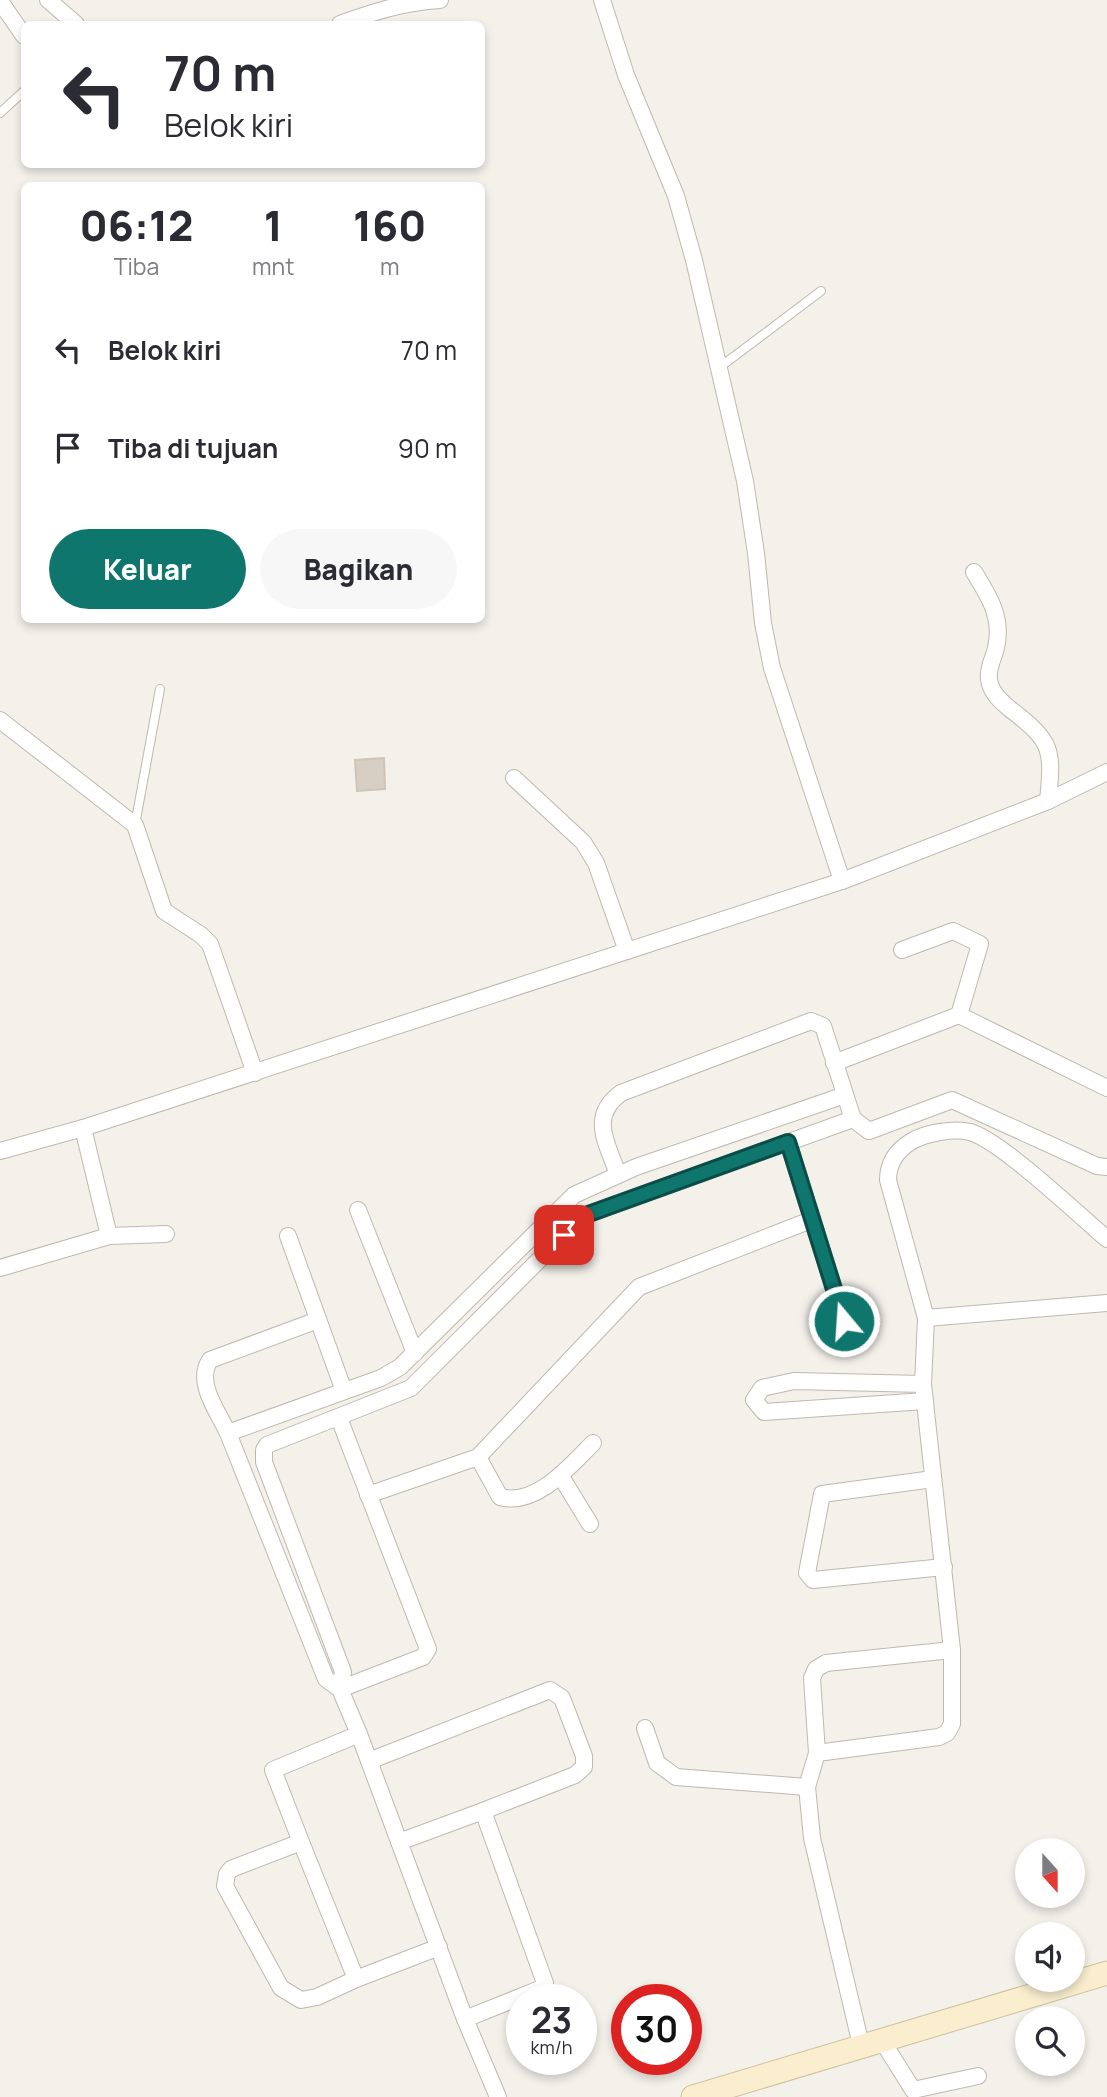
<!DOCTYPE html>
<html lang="id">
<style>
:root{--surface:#fff;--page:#f7f7f7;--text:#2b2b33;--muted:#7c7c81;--accent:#0f766e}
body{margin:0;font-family:Manrope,sans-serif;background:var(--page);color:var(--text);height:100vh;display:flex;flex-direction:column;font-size:26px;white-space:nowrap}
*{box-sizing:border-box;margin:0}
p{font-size:23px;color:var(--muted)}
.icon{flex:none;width:38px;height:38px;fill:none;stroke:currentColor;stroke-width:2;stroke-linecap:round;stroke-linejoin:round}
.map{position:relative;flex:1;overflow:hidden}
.drawer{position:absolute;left:21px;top:182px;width:464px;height:441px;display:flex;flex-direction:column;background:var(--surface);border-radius:10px;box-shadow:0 4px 10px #0003}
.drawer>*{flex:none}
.guide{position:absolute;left:21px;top:21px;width:464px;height:147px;border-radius:10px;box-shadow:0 4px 10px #0003;background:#fff;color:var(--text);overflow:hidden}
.needle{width:46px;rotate:159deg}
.buttons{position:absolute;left:1015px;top:1838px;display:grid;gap:14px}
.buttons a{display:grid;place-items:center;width:70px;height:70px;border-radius:50%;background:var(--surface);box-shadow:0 4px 10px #0003;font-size:35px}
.speed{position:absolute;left:506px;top:1984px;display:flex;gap:14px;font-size:35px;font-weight:700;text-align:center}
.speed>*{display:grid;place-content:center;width:91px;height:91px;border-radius:50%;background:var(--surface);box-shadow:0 4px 10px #0003;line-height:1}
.speed small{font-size:18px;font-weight:400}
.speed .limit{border:10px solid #d22;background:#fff;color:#111}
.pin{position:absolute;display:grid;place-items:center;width:60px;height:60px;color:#fff;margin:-30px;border-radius:14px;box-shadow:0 4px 10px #0006}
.me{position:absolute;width:77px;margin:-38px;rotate:342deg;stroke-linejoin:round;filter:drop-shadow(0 0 5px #0008)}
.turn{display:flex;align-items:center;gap:24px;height:147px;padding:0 28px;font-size:32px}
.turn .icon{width:91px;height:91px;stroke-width:2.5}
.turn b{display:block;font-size:49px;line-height:60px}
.eta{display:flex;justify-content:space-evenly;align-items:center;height:119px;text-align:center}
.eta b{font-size:42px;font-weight:800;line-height:49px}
.primary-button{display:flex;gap:14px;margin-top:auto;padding:14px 28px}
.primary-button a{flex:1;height:80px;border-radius:42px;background:var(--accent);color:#fff;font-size:28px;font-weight:800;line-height:80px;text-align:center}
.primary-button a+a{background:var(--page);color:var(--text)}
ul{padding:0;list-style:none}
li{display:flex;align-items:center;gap:21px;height:98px;padding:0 28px}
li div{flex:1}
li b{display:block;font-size:26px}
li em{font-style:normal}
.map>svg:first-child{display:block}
</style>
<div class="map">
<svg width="1107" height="2097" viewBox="0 0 1107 2097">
<rect width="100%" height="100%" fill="#f4f1eb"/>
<!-- building -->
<polygon fill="#d7cfc4" stroke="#cfc4b5" stroke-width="2" points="384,758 385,789 357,791 355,760"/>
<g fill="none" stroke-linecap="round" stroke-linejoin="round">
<defs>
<g id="lane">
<polyline points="0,113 24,91"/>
<polyline points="720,367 821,291"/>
<polyline points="135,825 160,689"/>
</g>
<g id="street">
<polyline points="48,0 76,24"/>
<polyline points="602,0 626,75 676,196 694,260 745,481 756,553 763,623 772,668 842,881"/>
<polyline points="0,1 24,36"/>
<path d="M340 24C373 12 404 2 440 0"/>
<path d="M974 572C989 596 1003 618 996 648 993 660 986 671 990 684 993 695 1002 702 1010 709 1053 742 1053 749 1048 801"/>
<polyline points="0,720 135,825 164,911 201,935 210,944 255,1073"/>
<polyline points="514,778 583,842 596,863 627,951"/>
<polyline points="902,950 953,931 980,944 959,1015"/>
<polyline points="834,1063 959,1015 1107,1088"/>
<polyline points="83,1128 109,1236"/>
<polyline points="788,1142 844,1321"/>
<polyline points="0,1151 83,1128 842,881 1048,801 1107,772"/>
<path d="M618 1175C608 1144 588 1117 621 1093L811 1021 823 1026 853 1119 869 1131 952 1100 1097 1166 1107 1167"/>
<polyline points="358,1210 415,1353"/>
<polyline points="288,1236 344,1391"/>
<polyline points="0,1268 109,1236 166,1234"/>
<polyline points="926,1318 1107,1303"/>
<polyline points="923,1384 794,1381 762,1388 754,1400 764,1412 925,1401"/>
<polyline points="339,1418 428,1649 423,1657 340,1689"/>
<path d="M228 1433C218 1412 195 1382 210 1360L318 1320"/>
<path d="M478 1457 500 1497C536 1507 570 1466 593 1443"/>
<polyline points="560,1475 590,1524"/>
<polyline points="933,1479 822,1494 807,1573 813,1580 944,1567"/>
<polyline points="368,1495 478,1457 639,1287 811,1220"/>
<polyline points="340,1689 343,1672 264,1462 264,1450 267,1445 411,1388 583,1216 853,1119"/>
<polyline points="645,1728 657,1763 676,1777 807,1787"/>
<polyline points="359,1734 273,1770 301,1842 231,1869 227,1874 225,1886 281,1988 301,2000 317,1997 356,1979 439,1947"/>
<path d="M817 1753 939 1737 947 1733 952 1724V1650L923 1384 926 1318 888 1180C888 1162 897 1150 912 1141 926 1133 953 1128 970 1132 1000 1140 1079 1215 1107 1239"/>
<polyline points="369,1761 550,1690 562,1698 584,1756 584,1767 575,1775 483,1811 545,1983 540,1989 465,2019"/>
<polyline points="301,1842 356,1979"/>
<polyline points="399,1842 483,1811"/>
<polyline points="881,2039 913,2090 978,2076"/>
<polyline points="861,2045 812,1838 807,1787 817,1753 812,1678 816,1669 826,1663 952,1650"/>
<polyline points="498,2097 465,2019 359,1734 340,1689 326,1679 228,1433 381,1378 400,1367 574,1195 636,1167 845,1095"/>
</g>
<polyline id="secondary" points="693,2097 1107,1973"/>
</defs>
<!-- lane casing -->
<use href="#lane" stroke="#bfb8ae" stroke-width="10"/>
<!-- street casing -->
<use href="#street" stroke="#bfb8ae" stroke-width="18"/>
<!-- secondary casing -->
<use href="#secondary" stroke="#cfc19f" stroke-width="25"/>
<!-- lane -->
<use href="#lane" stroke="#fff" stroke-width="8"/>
<!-- street -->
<use href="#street" stroke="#fff" stroke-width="16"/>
<!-- secondary -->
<use href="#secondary" stroke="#faeecf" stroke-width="23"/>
</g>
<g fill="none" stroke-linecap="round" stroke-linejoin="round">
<defs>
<polyline id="route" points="564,1235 583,1216 788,1142 844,1321"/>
</defs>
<!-- route casing -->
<use href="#route" stroke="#0a4d48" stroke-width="18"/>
<!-- route -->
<use href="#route" stroke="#0f766e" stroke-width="12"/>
</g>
</svg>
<div class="buttons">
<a><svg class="needle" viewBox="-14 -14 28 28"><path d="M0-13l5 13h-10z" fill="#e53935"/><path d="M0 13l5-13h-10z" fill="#7c7c81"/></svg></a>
<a><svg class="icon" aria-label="sound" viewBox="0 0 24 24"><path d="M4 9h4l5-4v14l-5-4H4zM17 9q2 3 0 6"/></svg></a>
<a><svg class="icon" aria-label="search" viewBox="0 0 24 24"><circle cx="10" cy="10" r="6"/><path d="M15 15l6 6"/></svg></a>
</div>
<div class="speed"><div>23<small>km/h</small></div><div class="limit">30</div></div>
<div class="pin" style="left:564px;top:1235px;background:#d93025"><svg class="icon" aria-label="arrive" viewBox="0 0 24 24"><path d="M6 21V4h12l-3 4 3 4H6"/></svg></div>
<svg class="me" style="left:844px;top:1321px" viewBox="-20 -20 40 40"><circle r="17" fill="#0f766e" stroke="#fff" stroke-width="3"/><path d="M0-11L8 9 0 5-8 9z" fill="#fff"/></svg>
<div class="guide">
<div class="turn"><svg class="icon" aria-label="left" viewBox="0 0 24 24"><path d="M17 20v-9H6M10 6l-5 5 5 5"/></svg><div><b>70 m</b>Belok kiri</div></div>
</div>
<section class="drawer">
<div class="eta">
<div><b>06:12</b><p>Tiba</p></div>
<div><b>1</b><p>mnt</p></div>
<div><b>160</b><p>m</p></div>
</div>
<ul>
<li><svg class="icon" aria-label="left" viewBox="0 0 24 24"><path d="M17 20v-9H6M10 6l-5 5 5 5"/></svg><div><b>Belok kiri</b></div><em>70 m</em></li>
<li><svg class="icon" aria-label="arrive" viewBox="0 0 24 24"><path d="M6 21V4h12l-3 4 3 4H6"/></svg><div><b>Tiba di tujuan</b></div><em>90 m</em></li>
</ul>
<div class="primary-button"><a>Keluar</a><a>Bagikan</a></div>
</section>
</div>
